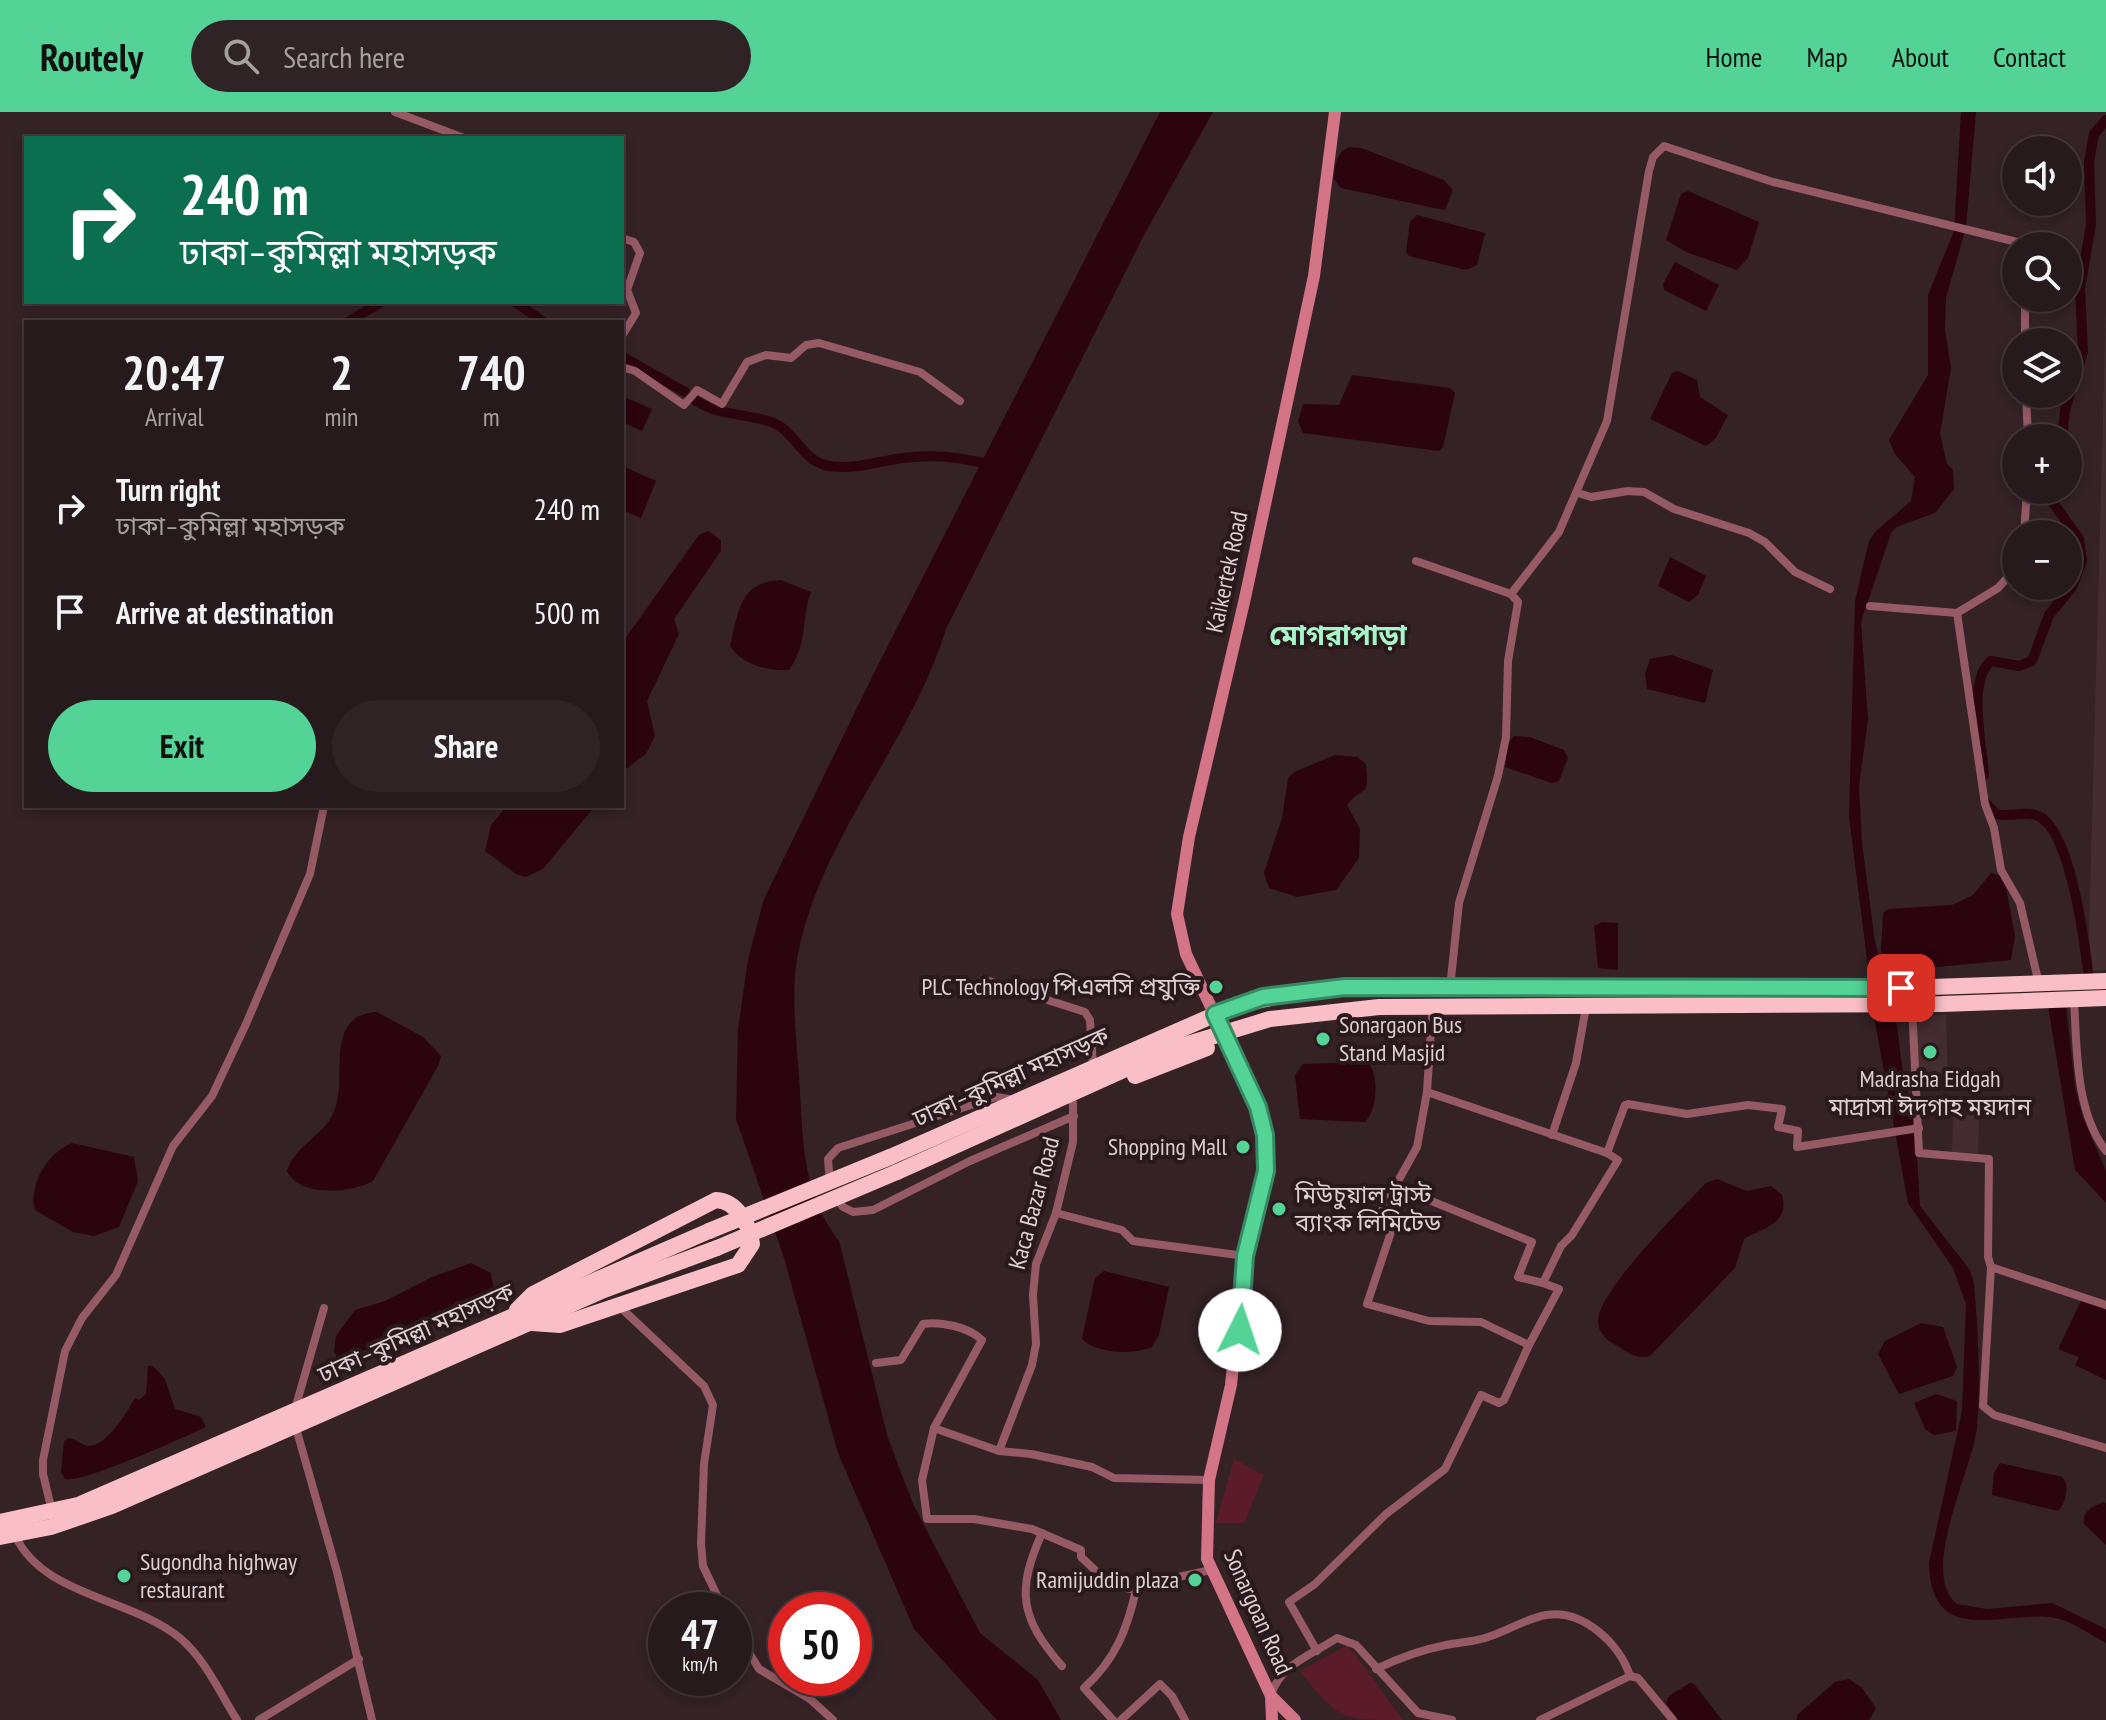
<!DOCTYPE html>
<meta charset="utf-8">
<style>
:root{--surface:#271a1c;--page:#2f2325;--text:#f1f3f6;--muted:#a4a1a3;--line:#43383b;--accent:#54d396}
body{margin:0;font-family:"PT Sans Narrow","Noto Sans Bengali",sans-serif;background:var(--page);color:var(--text);height:100vh;display:flex;flex-direction:column;font-size:30px;white-space:nowrap}
*{box-sizing:border-box;margin:0}
p{font-size:26px;color:var(--muted)}
.icon{flex:none;width:44px;height:44px;fill:none;stroke:currentColor;stroke-width:2;stroke-linecap:round;stroke-linejoin:round}
.map{position:relative;flex:1;overflow:hidden}
.details{position:absolute;left:24px;top:208px;width:600px;height:488px;display:flex;flex-direction:column;background:var(--surface);border-radius:0px;box-shadow:0 4px 12px #0003,0 0 0 2px var(--line)}
.details>*{flex:none}
.hud{position:absolute;left:24px;top:24px;width:600px;height:168px;border-radius:0px;box-shadow:0 4px 12px #0003,0 0 0 2px var(--line);background:#0b6e4f;color:#fff;overflow:hidden}
.tools{position:absolute;left:2002px;top:24px;display:grid;gap:16px}
.tools a{display:grid;place-items:center;width:80px;height:80px;border-radius:50%;background:var(--surface);box-shadow:0 4px 12px #0003,0 0 0 2px var(--line);font-size:40px}
.speed{position:absolute;left:648px;top:1480px;display:flex;gap:16px;font-size:40px;font-weight:700;text-align:center}
.speed>*{display:grid;place-content:center;width:104px;height:104px;border-radius:50%;background:var(--surface);box-shadow:0 4px 12px #0003,0 0 0 2px var(--line);line-height:1}
.speed small{font-size:20px;font-weight:400}
.speed .limit{border:12px solid #d22;background:#fff;color:#111}
.pin{position:absolute;display:grid;place-items:center;width:68px;height:68px;color:#fff;margin:-34px;border-radius:16px;box-shadow:0 4px 12px #0006}
.me{position:absolute;width:88px;margin:-44px;rotate:4deg;stroke-linejoin:round;filter:drop-shadow(0 0 6px #0008)}
.turn{display:flex;align-items:center;gap:28px;height:168px;padding:0 24px;font-size:36px}
.turn .icon{width:104px;height:104px;stroke-width:2.5}
.turn b{display:block;font-size:56px;line-height:68px}
.eta{display:flex;justify-content:space-evenly;align-items:center;height:136px;text-align:center}
.eta b{font-size:48px;font-weight:600;line-height:56px}
.primary-button{display:flex;gap:16px;margin-top:auto;padding:16px 24px}
.primary-button a{flex:1;height:92px;border-radius:48px;background:var(--accent);color:#111;font-size:32px;font-weight:600;line-height:92px;text-align:center}
.primary-button a+a{background:var(--page);color:var(--text)}
ul{padding:0;list-style:none}
li{display:flex;align-items:center;gap:24px;height:104px;padding:0 24px}
li div{flex:1}
li b{display:block;font-size:30px}
li em{font-style:normal}
header{display:flex;align-items:center;gap:48px;box-sizing:border-box;height:112px;padding:0 40px;background:var(--accent);color:#111}
header strong{font-size:38px}
nav{display:flex;gap:44px;margin-inline-start:auto;font-size:28px}
.search{width:560px;height:72px;background:var(--page);display:flex;align-items:center;gap:20px;box-sizing:border-box;padding:0 28px;border-radius:44px;color:var(--muted);font-size:30px}
.map>svg:first-child{display:block}
</style>
<header>
<strong>Routely</strong>
<div class="search"><svg class="icon" aria-label="search" viewBox="0 0 24 24"><circle cx="10" cy="10" r="6"/><path d="M15 15l6 6"/></svg>Search here</div>
<nav><a>Home</a><a>Map</a><a>About</a><a>Contact</a></nav>
</header>
<div class="map">
<svg width="2106" height="1608" viewBox="0 0 2106 1608">
<rect width="100%" height="100%" fill="#342225"/>
<!-- built -->
<g fill="#442d31">
<polygon points="2106,195 2106,858 2088,859"/>
<polygon points="1946,903 1948,975 1914,976 1913,904"/>
<polygon points="1953,1003 1979,1003 1978,1041 1952,1040"/>
</g>
<!-- green -->
<g fill="#5c1b2b">
<polygon points="1234,1347 1264,1363 1244,1411 1216,1411"/>
<path d="M1348 1533 1403 1608C1339 1608 1339 1608 1300 1559Z"/>
</g>
<!-- water -->
<g fill="#2c040e">
<path d="M1160 0H1213L1144 123 946 517C911 632 819 726 797 847 790 890 798 937 800 980 803 1035 804 1084 839 1129L888 1326 913 1392 980 1521 1038 1568 1061 1608H997L914 1517 838 1341 784 1146 736 1007 738 917 748 848 764 787 872 565Z"/>
<path d="M1961 0H1976L1966 115 1946 186 1945 217 1951 256 1940 322 1947 352 1953 358 1954 377 1935 401 1896 415 1891 421 1861 510 1868 607 1859 674 1862 731 1875 830 1897 914 1903 962 1915 1012 1920 1094 1970 1158 1974 1172C1978 1219 1981 1268 1977 1315 1973 1357 1918 1461 1957 1492L1987 1497 2052 1491 2106 1517V1531C2091 1523 2072 1509 2055 1506 2003 1497 1931 1538 1929 1451L1962 1299 1966 1192 1953 1156 1908 1091 1875 910 1849 705 1855 489 1869 429 1876 419 1911 389 1915 365 1895 342 1889 328 1928 263V183L1954 119Z"/>
<path d="M1350 35 1361 36 1444 68 1453 78 1445 98 1434 96 1341 76 1334 67C1335 54 1336 39 1350 35Z"/>
<polygon points="1688,79 1759,110 1748,146 1737,158 1686,140 1666,128 1681,82"/>
<polygon points="1417,103 1485,121 1477,153 1466,158 1409,144 1406,140 1410,110"/>
<polygon points="1675,150 1719,173 1706,199 1664,178 1663,172"/>
<polygon points="1678,259 1697,268 1700,285 1728,303 1716,326 1706,334 1650,307 1672,261"/>
<polygon points="1352,263 1450,276 1455,281 1443,335 1439,339 1303,321 1298,309 1303,292 1339,293"/>
<polygon points="622,284 652,297 642,319 622,310"/>
<polygon points="622,354 656,369 641,406 622,398"/>
<polygon points="708,419 721,428 721,439 674,507 679,522 647,589 655,624 646,642 622,660 622,531 699,423"/>
<polygon points="1670,445 1706,464 1698,483 1689,490 1658,474"/>
<path d="M780 468 811 480C801 507 808 532 789 558 768 559 742 553 730 534 739 500 738 471 780 468Z"/>
<polygon points="1672,543 1713,558 1705,591 1647,577 1645,562 1650,547"/>
<polygon points="1514,624 1530,625 1564,638 1568,646 1559,669 1552,671 1505,655 1508,631"/>
<path d="M1335 643 1357 645 1366 652C1369 689 1365 671 1347 693L1360 717 1359 746 1336 778 1297 785 1269 776 1264 761 1282 706 1288 666 1294 660Z"/>
<polygon points="507,694 595,694 543,757 526,765 516,762 485,739 491,713"/>
<polygon points="1991,761 2004,765 2015,824 2011,848 1895,859 1888,856 1881,838 1883,801 1888,797 1952,793 1973,783"/>
<polygon points="1602,810 1618,811 1618,858 1598,856 1594,814"/>
<polygon points="2048,894 2066,895 2075,975 2082,1003 2106,1059 2106,1091 2075,1058"/>
<path d="M377 900 423 925 441 944 438 954 373 1069C352 1081 300 1086 287 1059 295 1034 322 1024 333 1002 350 969 321 903 377 900Z"/>
<path d="M1367 950C1380 961 1377 998 1365 1010L1300 1007 1295 963 1303 952Z"/>
<path d="M72 1031 134 1045 138 1069 119 1115 94 1124 73 1120 35 1098C28 1073 48 1040 72 1031Z"/>
<path d="M1717 1067 1747 1079 1771 1074 1782 1083C1790 1113 1762 1116 1744 1127L1735 1156 1650 1244C1637 1248 1627 1240 1616 1233 1606 1228 1598 1220 1598 1209 1598 1179 1683 1095 1706 1071Z"/>
<polygon points="471,1151 491,1161 494,1178 425,1213 349,1245 338,1246 334,1240 336,1224 355,1198 385,1189 432,1165"/>
<path d="M1104 1159 1169 1175 1159 1223 1152 1235C1132 1243 1097 1242 1082 1227L1095 1166Z"/>
<polygon points="2081,1189 2106,1198 2106,1268 2075,1253 2079,1245 2058,1237"/>
<polygon points="1921,1211 1943,1215 1957,1255 1953,1264 1899,1282 1878,1242 1885,1229"/>
<path d="M148 1254H153L165 1267 175 1297 201 1305 206 1315C184 1325 84 1371 65 1367L61 1360 64 1329 70 1326C77 1328 83 1334 89 1334 107 1334 127 1300 135 1286L139 1288 146 1282Z"/>
<polygon points="1936,1282 1957,1289 1956,1319 1934,1323 1925,1317 1914,1291"/>
<path d="M2000 1351 2062 1365C2070 1372 2066 1392 2058 1399L1992 1383 1994 1361Z"/>
<path d="M2103 1390 2106 1391V1433L2084 1412C2082 1399 2092 1395 2103 1390Z"/>
<polygon points="1849,1567 1862,1576 1876,1596 1869,1608 1797,1608 1797,1603 1835,1570"/>
<polygon points="1690,1571 1694,1572 1722,1608 1678,1608 1666,1591 1669,1584"/>
</g>
<g fill="none" stroke-linecap="round" stroke-linejoin="round">
<!-- canal -->
<g stroke="#2c040e" stroke-width="10">
<polyline points="515,190 544,210"/>
<polyline points="348,210 381,190"/>
<polyline points="623,245 685,280"/>
<path d="M693 287C717 304 742 301 768 309 796 316 800 350 830 354 854 358 879 349 903 346 935 342 963 345 993 354"/>
<polyline points="2062,326 2065,298 2083,240 2080,176 2091,113 2089,50 2094,22 2106,8"/>
<path d="M1984 663C1982 634 1967 568 1991 549L2019 554 2032 549 2049 503 2072 475 2082 449 2079 427 2054 392 2056 378"/>
<path d="M1986 691 1996 702C2010 706 2025 698 2038 704 2070 717 2084 827 2088 859"/>
</g>
<!-- street -->
<g stroke="#955a64" stroke-width="8">
<polyline points="395,0 464,26"/>
<polyline points="622,126 634,130 640,141 627,178 636,201 622,224"/>
<polyline points="2025,230 2025,186"/>
<polyline points="622,255 635,259 684,293 697,278 722,292 747,250 766,243 791,246 806,233 819,231 920,260 960,289"/>
<polyline points="2026,282 2028,326"/>
<polyline points="1578,381 1591,385 1628,379 1644,380 1674,397 1749,421 1765,430 1795,460 1830,477"/>
<polyline points="2024,422 2027,378"/>
<polyline points="1416,449 1511,482 1518,490 1508,549 1506,625 1498,664 1459,791 1450,876"/>
<polyline points="1511,482 1559,420 1607,309 1649,59 1653,45 1664,34 1773,70 2017,130 2021,134"/>
<polyline points="1870,494 1957,501 1985,692 1994,716 2001,758 2020,791 2039,872"/>
<polyline points="1957,501 1998,476 2016,456"/>
<polyline points="983,867 1085,900 1090,908 1093,954"/>
<path d="M2074 888C2077 936 2075 999 2106 1039"/>
<polyline points="1912,893 1919,1041 1989,1047 1988,1145 1991,1155 2106,1193"/>
<polyline points="1427,980 1607,1041 1618,1048 1572,1123 1561,1134 1543,1171 1559,1177 1529,1233"/>
<polyline points="1552,1023 1576,951 1586,895"/>
<polyline points="1607,1041 1625,993 1628,992 1687,1002 1748,993 1782,997 1778,1015 1798,1019 1797,1035 1919,1016"/>
<polyline points="830,1072 828,1047 838,1036 996,985 1015,988"/>
<polyline points="1397,1075 1532,1130 1518,1165 1543,1171"/>
<polyline points="835,1085 843,1095 853,1100 873,1098 970,1049 1074,1004"/>
<polyline points="1056,1101 1122,1118 1133,1129 1245,1144"/>
<polyline points="1991,1155 1983,1294 1994,1303 2106,1336"/>
<polyline points="618,1193 704,1274 713,1293 704,1352 701,1432 703,1454 724,1498"/>
<path d="M876 1251 901 1248 923 1212C940 1209 969 1215 982 1228L934 1316 999 1339 1031 1342 1092 1355 1114 1366 1209 1368"/>
<polyline points="295,1297 324,1196"/>
<polyline points="296,1316 337,1460 372,1608"/>
<path d="M934 1316 922 1368 927 1407H974L1032 1417 1081 1438V1445L1111 1473 1136 1478C1127 1518 1115 1548 1084 1576L1113 1608"/>
<polyline points="999,1339 1032,1253 1036,1232 1033,1183 1036,1152 1056,1101 1073,1030 1073,991"/>
<polyline points="52,1399 43,1362 43,1348 65,1239 82,1206 116,1163 173,1034 212,984 246,912 310,762 324,694"/>
<path d="M1042 1421C1016 1479 1020 1506 1062 1554"/>
<path d="M15 1423C42 1484 132 1486 180 1526 205 1547 220 1581 237 1608"/>
<polyline points="1136,1478 1141,1473 1211,1458"/>
<polyline points="734,1516 759,1557 810,1587 833,1608"/>
<polyline points="1317,1539 1289,1490 1315,1472 1386,1402 1445,1357 1481,1283 1499,1291 1504,1288 1529,1233 1481,1210 1429,1209 1367,1192 1392,1117 1376,1109 1417,1035 1427,980 1432,903"/>
<path d="M1376 1557C1399 1546 1420 1538 1446 1533 1460 1530 1475 1530 1488 1525 1509 1518 1525 1507 1546 1503 1583 1497 1620 1532 1630 1564"/>
<path d="M1271 1583C1281 1552 1310 1544 1337 1526L1356 1533 1418 1601 1452 1608"/>
<polyline points="259,1608 359,1547"/>
<polyline points="1121,1608 1160,1572 1172,1584 1185,1608"/>
<polyline points="1540,1608 1630,1564 1638,1566 1673,1608"/>
</g>
<!-- secondary -->
<g stroke="#d37586" stroke-width="12">
<polyline points="1271,1584 1272,1608"/>
<polyline points="1295,1608 1271,1584 1207,1447 1209,1368 1231,1273 1245,1144 1266,1059 1265,1023 1258,995 1186,842 1177,802 1189,725 1245,486 1314,164 1335,0"/>
</g>
<!-- highway -->
<g stroke="#fabec6" stroke-width="16">
<polyline points="1135,964 1207,936"/>
<polyline points="890,1045 1237,893 1314,877 1901,876 2106,869"/>
<polyline points="897,1060 1168,938 1270,907 1379,895 1942,892 2106,886"/>
<path d="M517 1198 533 1182 716 1088C737 1089 750 1113 752 1132L738 1153 560 1213 532 1211"/>
<polyline points="0,1410 78,1393 709,1119"/>
<polyline points="0,1425 51,1415 112,1394 604,1178 717,1136"/>
</g>
<!-- highway-bridge -->
<g stroke="#fabec6" stroke-width="16">
<polyline points="709,1119 890,1045"/>
<polyline points="717,1136 897,1060"/>
</g>
</g>
<g fill="none" stroke-linecap="round" stroke-linejoin="round">
<defs>
<polyline id="route" points="1240,1218 1245,1144 1266,1059 1265,1023 1258,995 1215,902 1263,885 1345,875 1901,876"/>
</defs>
<!-- route casing -->
<use href="#route" stroke="#378962" stroke-width="20"/>
<!-- route -->
<use href="#route" stroke="#54d396" stroke-width="14"/>
</g>
<!-- markers -->
<g fill="#54d396" stroke="#2a191c" stroke-width="3">
<circle cx="1216" cy="875" r="8"/>
<circle cx="1323" cy="927" r="8"/>
<circle cx="1930" cy="940" r="8"/>
<circle cx="1243" cy="1035" r="8"/>
<circle cx="1279" cy="1097" r="8"/>
<circle cx="124" cy="1464" r="8"/>
<circle cx="1195" cy="1468" r="8"/>
</g>
<g text-anchor="middle" stroke-width="8" stroke-linejoin="round" paint-order="stroke">
<!-- street labels -->
<g font-size="24" fill="#dcd0d2" stroke="#2a191c">
<text transform="translate(1227 460) rotate(-78)" y="8">Kaikertek Road</text>
<text transform="translate(1011 965) rotate(-24)" y="8">ঢাকা–কুমিল্লা মহাসড়ক</text>
<text transform="translate(1034 1091) rotate(-75)" y="8">Kaca Bazar Road</text>
<text transform="translate(416 1221) rotate(-24)" y="8">ঢাকা–কুমিল্লা মহাসড়ক</text>
<text transform="translate(1258 1500) rotate(66)" y="8">Sonargoan Road</text>
</g>
<!-- poi labels -->
<g font-size="24" fill="#dcd0d2" stroke="#2a191c" text-anchor="end">
<text x="1200" y="883">PLC Technology পিএলসি প্রযুক্তি</text>
<text x="1339" y="921" text-anchor="start">Sonargaon Bus<tspan x="1339" dy="28">Stand Masjid</tspan></text>
<text x="1930" y="975" text-anchor="middle">Madrasha Eidgah<tspan x="1930" dy="28">মাদ্রাসা ঈদগাহ ময়দান</tspan></text>
<text x="1227" y="1043">Shopping Mall</text>
<text x="1295" y="1091" text-anchor="start">মিউচুয়াল ট্রাস্ট<tspan x="1295" dy="28">ব্যাংক লিমিটেড</tspan></text>
<text x="140" y="1458" text-anchor="start">Sugondha highway<tspan x="140" dy="28">restaurant</tspan></text>
<text x="1179" y="1476">Ramijuddin plaza</text>
</g>
<!-- quarter labels -->
<g font-size="28" font-weight="bold" fill="#a6f6ca" stroke="#2a191c">
<text x="1338" y="533">মোগরাপাড়া</text>
</g>
</g>
</svg>
<div class="tools">
<a><svg class="icon" aria-label="sound" viewBox="0 0 24 24"><path d="M4 9h4l5-4v14l-5-4H4zM17 9q2 3 0 6"/></svg></a>
<a><svg class="icon" aria-label="search" viewBox="0 0 24 24"><circle cx="10" cy="10" r="6"/><path d="M15 15l6 6"/></svg></a>
<a><svg class="icon" aria-label="layers" viewBox="0 0 24 24"><path d="M12 4l9 5-9 5-9-5zM3 14l9 5 9-5"/></svg></a>
<a>+</a>
<a>−</a>
</div>
<div class="speed"><div>47<small>km/h</small></div><div class="limit">50</div></div>
<div class="pin" style="left:1901px;top:876px;background:#d93025"><svg class="icon" aria-label="arrive" viewBox="0 0 24 24"><path d="M6 21V4h12l-3 4 3 4H6"/></svg></div>
<svg class="me" style="left:1240px;top:1218px" viewBox="-20 -20 40 40"><circle r="19" fill="#fff"/><path d="M0-13L10 11 0 6-10 11z" fill="#54d396"/></svg>
<div class="hud">
<div class="turn"><svg class="icon" aria-label="right" viewBox="0 0 24 24"><path d="M7 20v-9h11M14 6l5 5-5 5"/></svg><div><b>240 m</b>ঢাকা–কুমিল্লা মহাসড়ক</div></div>
</div>
<section class="details">
<div class="eta">
<div><b>20:47</b><p>Arrival</p></div>
<div><b>2</b><p>min</p></div>
<div><b>740</b><p>m</p></div>
</div>
<ul>
<li><svg class="icon" aria-label="right" viewBox="0 0 24 24"><path d="M7 20v-9h11M14 6l5 5-5 5"/></svg><div><b>Turn right</b><p>ঢাকা–কুমিল্লা মহাসড়ক</p></div><em>240 m</em></li>
<li><svg class="icon" aria-label="arrive" viewBox="0 0 24 24"><path d="M6 21V4h12l-3 4 3 4H6"/></svg><div><b>Arrive at destination</b></div><em>500 m</em></li>
</ul>
<div class="primary-button"><a>Exit</a><a>Share</a></div>
</section>
</div>
